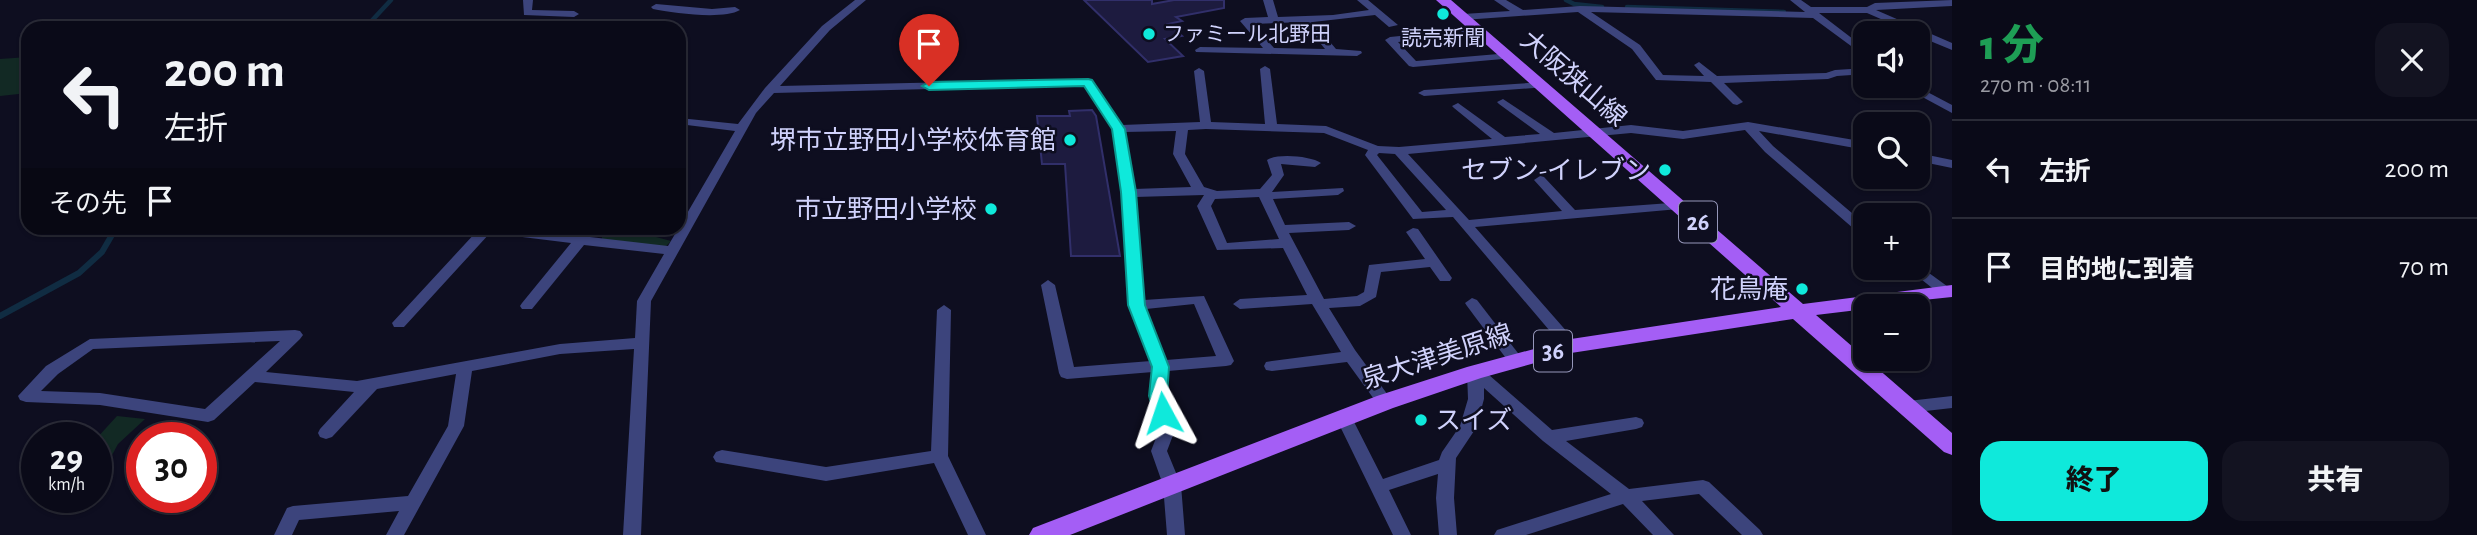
<!DOCTYPE html>
<html lang="ja">
<meta charset="utf-8">
<style>
:root{--surface:#0a0a18;--page:#131321;--text:#f1f3f6;--muted:#999aa2;--line:#2a2b37;--accent:#0fe9db}
body{margin:0;font-family:"Alegreya Sans","Noto Sans JP",sans-serif;background:var(--page);color:var(--text);height:100vh;display:flex;flex-direction:column;font-size:26px;white-space:nowrap}
*{box-sizing:border-box;margin:0}
p{font-size:23px;color:var(--muted)}
.icon{flex:none;width:38px;height:38px;fill:none;stroke:currentColor;stroke-width:2;stroke-linecap:round;stroke-linejoin:round}
.map{position:relative;flex:1;overflow:hidden}
.details{display:flex;flex-direction:column;background:var(--surface);width:525px}
.details>*{flex:none}
.banner{position:absolute;left:21px;top:21px;width:665px;height:214px;border-radius:21px;box-shadow:0 2px 5px #0004,0 0 0 2px var(--line);background:#0a0a18;color:var(--text);overflow:hidden}
.buttons{position:absolute;left:1853px;top:21px;display:grid;gap:14px}
.buttons a{display:grid;place-items:center;width:77px;height:77px;border-radius:14px;background:var(--surface);box-shadow:0 2px 5px #0004,0 0 0 2px var(--line);font-size:35px}
.speed{position:absolute;left:21px;top:422px;display:flex;gap:14px;font-size:35px;font-weight:700;text-align:center}
.speed>*{display:grid;place-content:center;width:91px;height:91px;border-radius:50%;background:var(--surface);box-shadow:0 2px 5px #0004,0 0 0 2px var(--line);line-height:1}
.speed small{font-size:18px;font-weight:400}
.speed .limit{border:10px solid #d22;background:#fff;color:#111}
.pin{position:absolute;display:grid;place-items:center;width:60px;height:60px;color:#fff;margin:-72px -30px;border-radius:50% 50% 50% 0;rotate:-45deg;box-shadow:0 0 7px #0007}
.pin .icon{rotate:45deg}
.me{position:absolute;width:77px;margin:-38px;rotate:355deg;stroke-linejoin:round;filter:drop-shadow(0 0 5px #0008)}
.turn{display:flex;align-items:center;gap:24px;height:147px;padding:0 28px;font-size:32px}
.turn .icon{width:91px;height:91px;stroke-width:2.5}
.turn b{display:block;font-size:49px;line-height:60px}
.then{display:flex;align-items:center;height:66px;padding:0 28px;background:#0003;gap:14px;font-size:26px}
.round{display:grid;place-items:center;flex:none;width:74px;height:74px;border-radius:21px;background:var(--page)}
.head{display:flex;align-items:center;justify-content:space-between;height:119px;padding:0 28px}
h1{font-size:42px;font-weight:800;line-height:52px;color:#1e9e55}
.cta{display:flex;gap:14px;margin-top:auto;padding:14px 28px}
.cta a{flex:1;height:80px;border-radius:21px;background:var(--accent);color:#111;font-size:28px;font-weight:800;line-height:80px;text-align:center}
.cta a+a{background:var(--page);color:var(--text)}
ul{padding:0;list-style:none}
li{display:flex;align-items:center;gap:21px;height:98px;padding:0 28px;border-top:2px solid var(--line)}
li div{flex:1}
li b{display:block;font-size:26px}
li em{font-style:normal}
main{display:flex;flex:1;min-height:0}
.map>svg:first-child{display:block}
</style>
<main>
<div class="map">
<svg width="1952" height="535" viewBox="0 0 1952 535">
<rect width="100%" height="100%" fill="#0e0e20"/>
<!-- green -->
<g fill="#122924">
<polygon points="28,57 28,93 0,96 0,59"/>
<polygon points="607,228 644,228 645,234 671,241 665,247 602,239 602,234"/>
<polygon points="117,416 145,419 118,444 111,457 96,476 96,439"/>
</g>
<g fill="none" stroke-linecap="round" stroke-linejoin="round">
<!-- stream-far1 -->
<g stroke="#102c42" stroke-width="4.5">
<polyline points="1566,0 1574,4 1602,7"/>
<polyline points="1627,7 1784,12"/>
<polyline points="365,28 391,0"/>
</g>
<!-- stream -->
<polyline stroke="#102c42" stroke-width="6" points="0,316 79,273 102,252 116,228"/>
</g>
<!-- building -->
<g fill="#1d1b3f" stroke="#312f6a" stroke-width="2">
<polygon points="1084,0 1152,0 1152,4 1174,0 1224,0 1224,8 1176,17 1182,21 1168,24 1182,36 1165,39 1183,56 1148,62"/>
<polygon points="1092,110 1096,116 1120,256 1071,256 1065,164 1042,164 1037,116 1070,116 1069,111"/>
</g>
<g fill="none" stroke-linecap="round" stroke-linejoin="round">
<!-- minor -->
<g fill="#3c447c" fill-rule="evenodd">
<polygon points="523,0 533,0 532,10 574,11 579,14 574,17 524,15"/>
<path d="M855 0H866L830 30 780 86 1088 79 1092 80 1122 125 1200 122 1194 71 1199 68 1204 71 1211 122 1265 124 1260 69 1265 66 1270 69 1277 124 1326 126 1378 146 1399 147 1492 139 1454 108 1452 106 1458 103 1505 137 1540 134 1499 104 1497 102 1503 99 1554 133 1631 125 1683 131 1748 122 1866 142V150L1759 131 1773 146 1866 225V236L1861 235 1765 152 1745 130 1683 139 1631 133 1408 154 1469 220 1562 211 1534 180 1540 176 1544 177 1575 210 1684 202 1685 205 1684 208 1679 209 1475 227 1576 342 1579 346 1576 350H1566L1453 217 1413 219 1365 155 1368 150 1324 133 1206 129 1188 130 1185 154 1204 187 1217 191 1260 189 1272 175 1267 160C1277 153 1311 156 1321 163L1315 167 1281 164 1284 175 1272 192 1343 188 1344 191 1338 195 1273 199 1285 225 1349 222 1356 226 1349 230 1289 233 1324 299 1357 296 1364 292 1369 265 1425 259 1406 232 1413 228 1418 229 1452 278 1450 281H1440L1430 267 1381 272 1376 297 1360 306 1329 308 1355 350 1393 402 1391 406H1379L1347 362 1272 371 1266 370 1264 366 1266 362 1272 361 1341 352 1312 304 1240 309 1233 304 1240 299 1307 295 1283 248 1217 250 1197 206 1204 195 1135 197 1144 300 1204 296 1234 361 1231 365 1226 366 1168 371 1166 396 1175 430 1167 451 1181 485 1185 535H1167L1163 485 1151 451 1159 430 1150 396 1153 372 1067 379 1061 377 1059 373 1041 285 1048 280 1055 285 1074 367 1151 361 1130 305 1122 193 1112 129 1085 85 774 93 756 113 651 301 641 535H623L634 349 560 354 472 371 464 426 404 535H386L399 511 299 520 292 535H274L287 508 293 506 408 496 448 426 456 374 377 389 332 437 326 439 320 437 318 433 320 429 354 392 255 382 214 420 208 422 100 405 26 402 20 400 18 396 46 366 90 339 295 330 300 331 303 335 300 339 266 372 357 381 560 344 635 338 637 301 664 254 584 245 532 309H522L520 306 522 303 571 243 490 233 404 327H394L392 323 477 231 474 228H510L577 235 583 228H596L590 237 668 246 735 131 679 124V118L738 124 765 88 822 26ZM1176 131 1173 154 1191 187 1134 189 1124 132ZM1379 153 1395 154 1446 210 1422 212 1377 155ZM1259 197 1279 239 1227 243 1211 206 1215 199ZM1194 304 1216 356 1166 360 1146 309ZM280 341 205 409 100 393 41 391 58 374 93 349Z"/>
<path d="M1263 0H1273L1278 17 1333 15 1369 10 1357 0H1368L1398 25 1389 27 1375 15 1313 22 1336 49 1361 51 1362 53 1357 56 1196 52 1195 50 1200 47 1263 48 1240 21 1245 18 1268 17ZM1303 22 1325 49 1274 48 1253 24Z"/>
<polygon points="1494,0 1506,0 1523,10 1580,6 1805,12 1790,0 1801,0 1811,7 1867,7 1875,3 1952,0 1952,6 1876,10 1952,43 1952,50 1918,36 1918,33 1913,33 1867,13 1819,13 1866,49 1866,57 1813,18 1591,12 1640,45 1663,75 1704,76 1694,65 1699,62 1717,76 1826,73 1835,70 1866,68 1866,74 1837,76 1828,79 1724,83 1743,102 1737,105 1733,104 1711,82 1656,80 1632,49 1578,12 1463,20 1458,17 1463,14 1510,11"/>
<path d="M656 4 712 9 735 7 740 10C723 20 673 13 653 9L651 7Z"/>
<polygon points="1480,28 1484,29 1484,33 1398,42 1416,61 1510,53 1515,56 1514,58 1413,67 1409,66 1385,40 1390,37"/>
<polygon points="679,56 686,59 679,64"/>
<polygon points="1543,82 1549,85 1547,87 1424,96 1418,93 1424,90"/>
<polygon points="1902,86 1916,86 1952,105 1952,113"/>
<polygon points="1918,153 1952,160 1952,168 1918,161"/>
<polygon points="1918,265 1951,289 1951,295 1941,295 1907,268 1918,268"/>
<polygon points="1472,298 1477,300 1521,357 1524,361 1521,365 1511,365 1467,306 1465,303"/>
<polygon points="944,305 951,310 948,456 986,535 968,535 934,463 826,481 716,462 713,457 716,452 722,450 826,467 931,451 937,310"/>
<polygon points="1475,366 1481,368 1552,430 1636,417 1642,419 1644,423 1642,427 1636,429 1566,441 1629,489 1703,480 1709,482 1760,530 1763,535 1742,535 1699,494 1642,501 1674,535 1653,535 1623,504 1526,535 1494,535 1497,530 1611,494 1543,441 1484,388 1484,399 1476,428 1456,458 1454,498 1457,535 1439,535 1436,498 1438,474 1389,490 1411,535 1393,535 1336,418 1338,414 1344,412 1350,414 1383,479 1439,460 1442,452 1460,426 1468,399 1467,372 1469,368"/>
<polygon points="1952,396 1952,408 1908,413 1902,411 1900,407 1902,403 1908,401"/>
</g>
<!-- primary -->
<polygon fill="#a45ef5" fill-rule="evenodd" points="1436,0 1451,0 1803,304 1952,285 1952,297 1866,306 1866,309 1816,315 1952,433 1952,455 1944,452 1793,319 1571,353 1481,378 1393,408 1070,535 1029,535 1033,528 1377,396 1467,367 1571,339 1781,307"/>
</g>
<!-- route -->
<polygon fill="#0fe9db" stroke="#0a978e" stroke-width="2" points="1088,79 1092,80 1125,129 1136,192 1145,305 1169,367 1167,396 1172,413 1169,418 1156,418 1149,396 1152,367 1128,305 1121,192 1112,129 1084,86 929,90 922,86 929,82"/>
<!-- markers -->
<g fill="#0fe9db" stroke="#0e0e20" stroke-width="2.5">
<circle cx="1443" cy="14" r="7"/>
<circle cx="1149" cy="34" r="7"/>
<circle cx="1070" cy="140" r="7"/>
<circle cx="1665" cy="170" r="7"/>
<circle cx="991" cy="209" r="7"/>
<circle cx="1802" cy="289" r="7"/>
<circle cx="1421" cy="420" r="7"/>
</g>
<g text-anchor="middle" stroke-width="5" stroke-linejoin="round" paint-order="stroke">
<!-- far-poi labels -->
<g font-size="21" fill="#d0d2fc" stroke="#0e0e20" text-anchor="start">
<text x="1163" y="41">ファミール北野田</text>
<text x="1443" y="45" text-anchor="middle">読売新聞</text>
</g>
<!-- shield labels -->
<g fill="#0e0e20" stroke="#9697ba" stroke-width="2">
<rect x="1679" y="201.5" width="38" height="41" rx="5"/>
<rect x="1534" y="330.5" width="38" height="41" rx="5"/>
</g>
<g font-size="24" font-weight="bold" fill="#d0d2fc">
<text x="1698" y="230">26</text>
<text x="1553" y="359">36</text>
</g>
<!-- street labels -->
<g font-size="26" fill="#d0d2fc" stroke="#0e0e20">
<text transform="translate(1574 78) rotate(41)" y="9">大阪狭山線</text>
<text transform="translate(1437 356) rotate(-18)" y="9">泉大津美原線</text>
</g>
<!-- poi labels -->
<g font-size="26" fill="#d0d2fc" stroke="#0e0e20" text-anchor="end">
<text x="1056" y="149">堺市立野田小学校体育館</text>
<text x="1651" y="179">セブン-イレブン</text>
<text x="977" y="218">市立野田小学校</text>
<text x="1788" y="298">花鳥庵</text>
<text x="1435" y="429" text-anchor="start">スイズ</text>
</g>
</g>
</svg>
<div class="buttons">
<a><svg class="icon" aria-label="sound" viewBox="0 0 24 24"><path d="M4 9h4l5-4v14l-5-4H4zM17 9q2 3 0 6"/></svg></a>
<a><svg class="icon" aria-label="search" viewBox="0 0 24 24"><circle cx="10" cy="10" r="6"/><path d="M15 15l6 6"/></svg></a>
<a>+</a>
<a>−</a>
</div>
<div class="speed"><div>29<small>km/h</small></div><div class="limit">30</div></div>
<div class="pin" style="left:929px;top:86px;background:#d93025"><svg class="icon" aria-label="arrive" viewBox="0 0 24 24"><path d="M6 21V4h12l-3 4 3 4H6"/></svg></div>
<svg class="me" style="left:1163px;top:413px" viewBox="-20 -20 40 40"><path d="M0-17L14 15 0 8-14 15z" fill="#0fe9db" stroke="#fff" stroke-width="4"/></svg>
<div class="banner">
<div class="turn"><svg class="icon" aria-label="left" viewBox="0 0 24 24"><path d="M17 20v-9H6M10 6l-5 5 5 5"/></svg><div><b>200 m</b>左折</div></div>
<div class="then">その先<svg class="icon" aria-label="arrive" viewBox="0 0 24 24"><path d="M6 21V4h12l-3 4 3 4H6"/></svg></div>
</div>
</div>
<section class="details">
<div class="head"><div><h1>1 分</h1><p>270 m · 08:11</p></div><a class="round"><svg class="icon" aria-label="close" viewBox="0 0 24 24"><path d="M6 6l12 12M18 6L6 18"/></svg></a></div>
<ul>
<li><svg class="icon" aria-label="left" viewBox="0 0 24 24"><path d="M17 20v-9H6M10 6l-5 5 5 5"/></svg><div><b>左折</b></div><em>200 m</em></li>
<li><svg class="icon" aria-label="arrive" viewBox="0 0 24 24"><path d="M6 21V4h12l-3 4 3 4H6"/></svg><div><b>目的地に到着</b></div><em>70 m</em></li>
</ul>
<div class="cta"><a>終了</a><a>共有</a></div>
</section>
</main>
